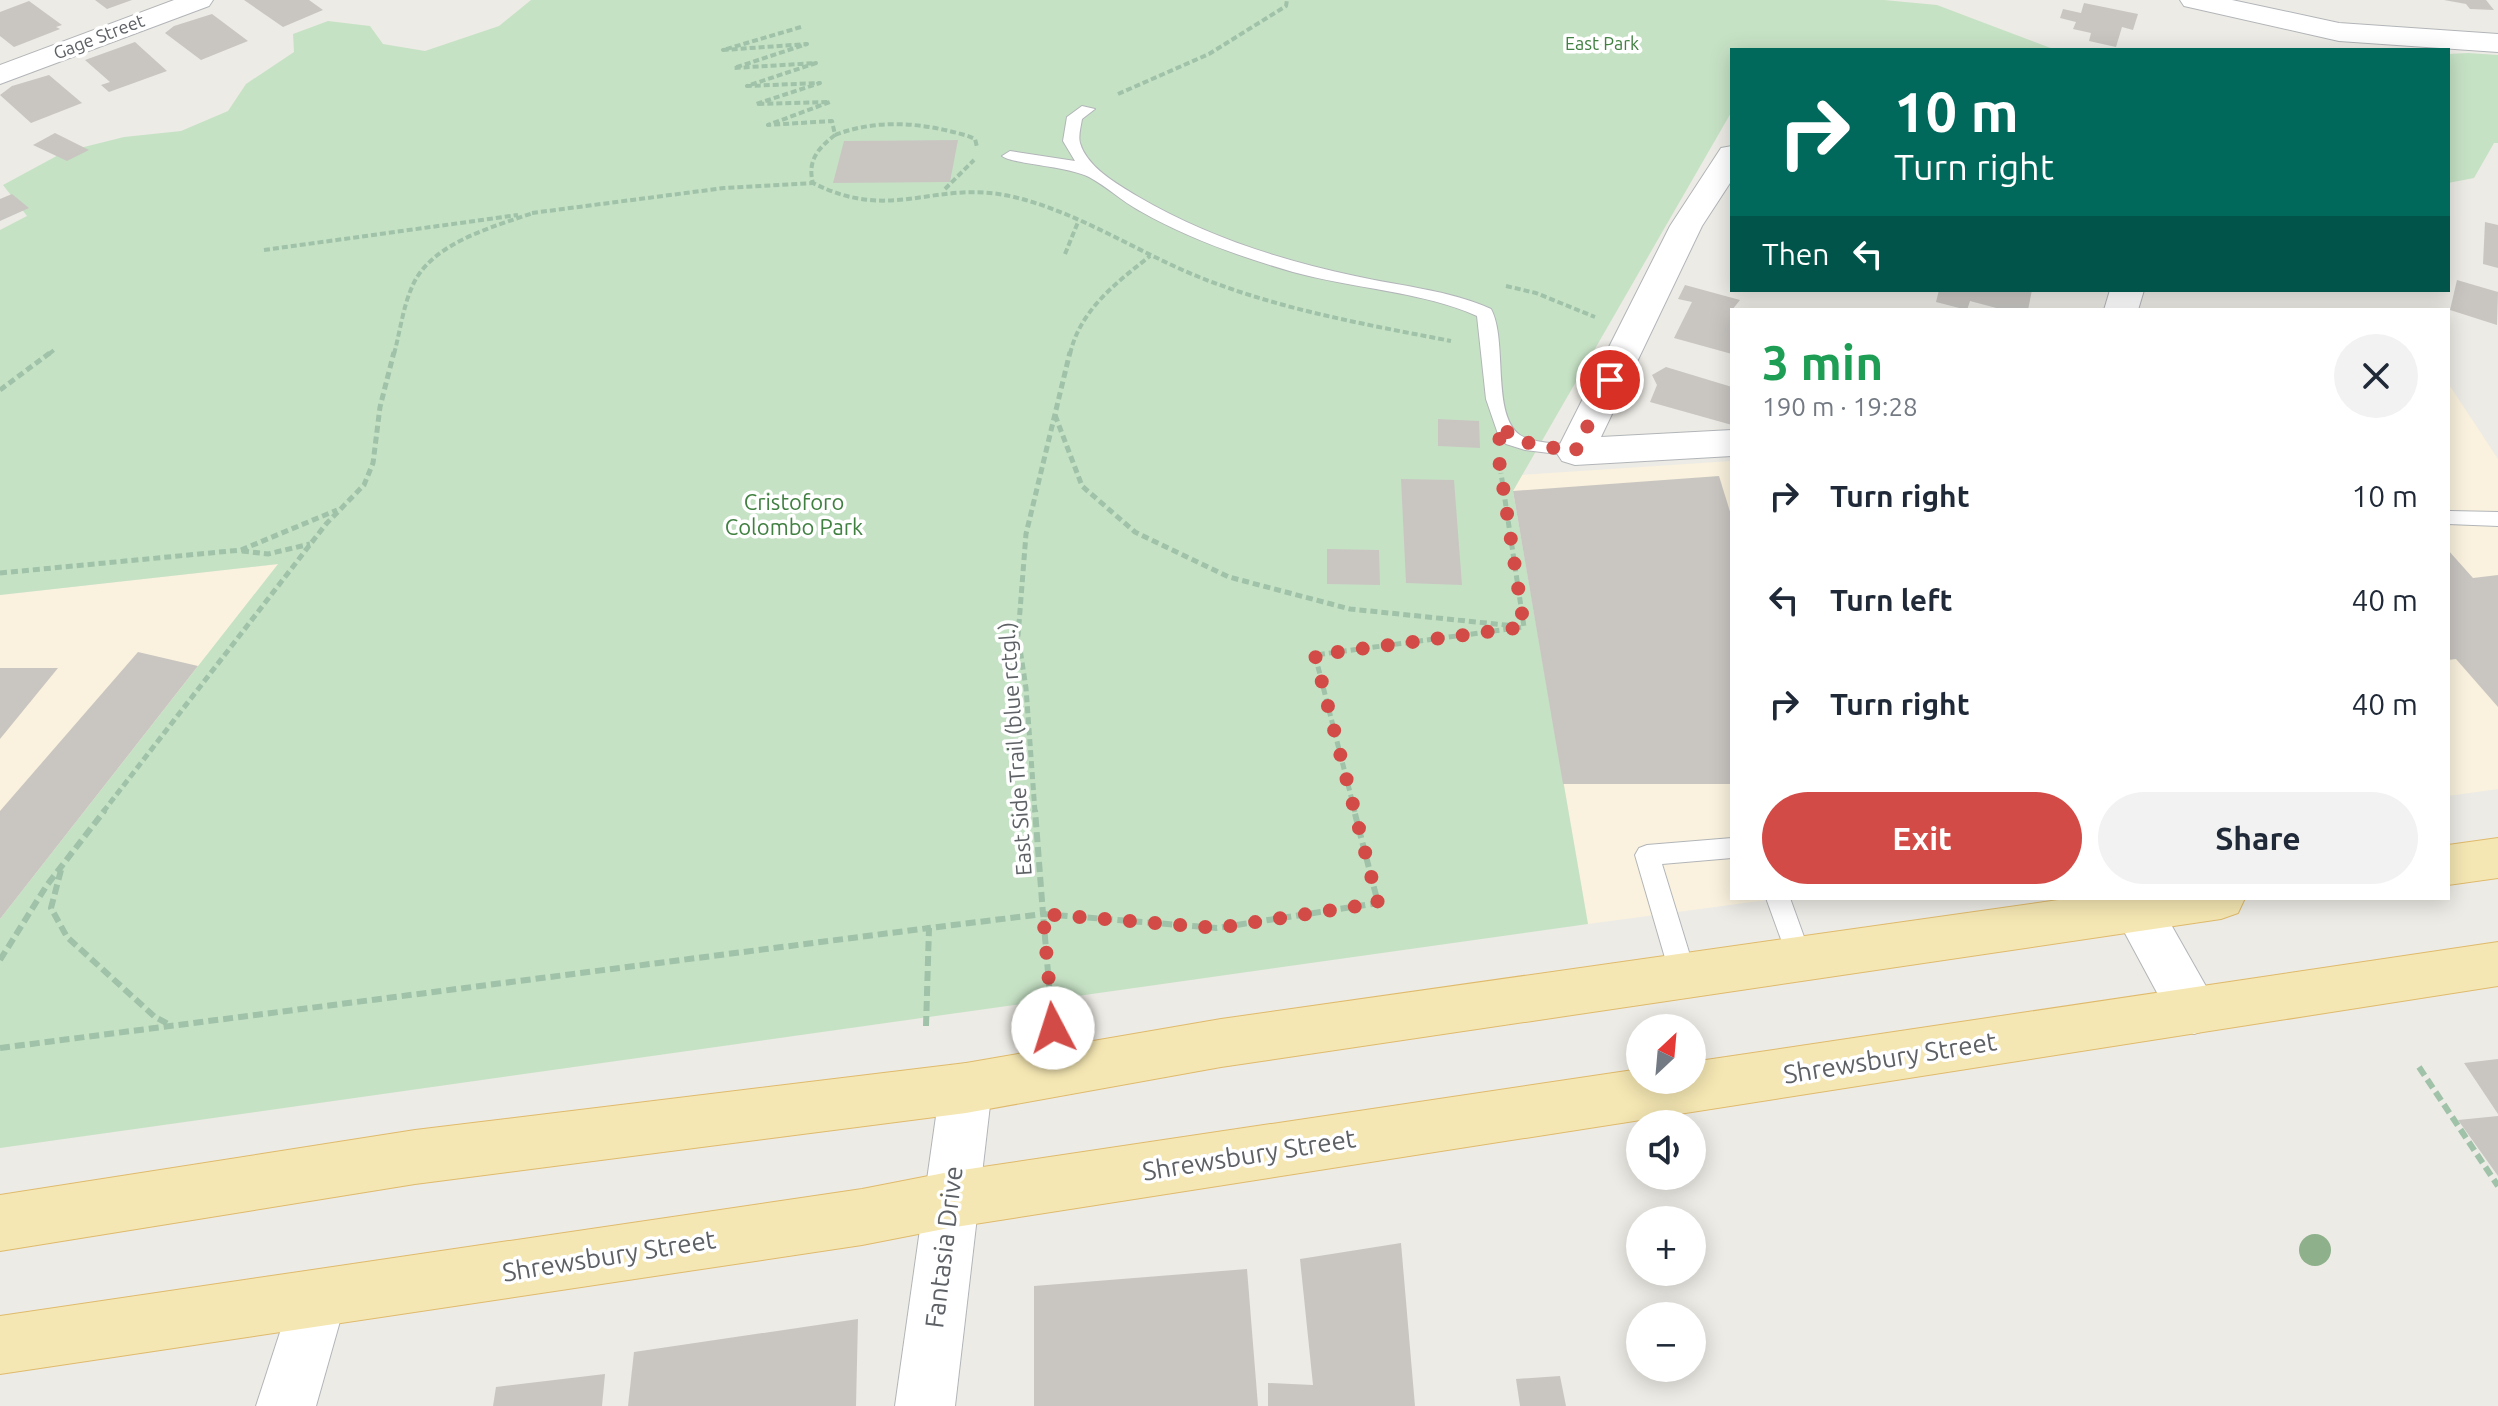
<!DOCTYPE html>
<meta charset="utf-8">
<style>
:root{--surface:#fff;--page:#f2f2f3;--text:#1f2937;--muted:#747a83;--accent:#d34b46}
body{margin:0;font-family:Ubuntu,sans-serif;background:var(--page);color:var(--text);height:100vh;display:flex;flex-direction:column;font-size:30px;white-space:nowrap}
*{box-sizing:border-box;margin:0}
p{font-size:26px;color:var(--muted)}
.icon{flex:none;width:44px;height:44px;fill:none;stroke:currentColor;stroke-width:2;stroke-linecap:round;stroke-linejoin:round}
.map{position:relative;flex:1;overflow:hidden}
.details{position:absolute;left:1730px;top:308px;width:720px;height:592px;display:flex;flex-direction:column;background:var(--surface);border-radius:0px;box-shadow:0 4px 20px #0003}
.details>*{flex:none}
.hud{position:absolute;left:1730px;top:48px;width:720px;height:244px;border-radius:0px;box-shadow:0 4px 20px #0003;background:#00695c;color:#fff;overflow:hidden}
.needle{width:52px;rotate:26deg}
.controls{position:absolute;left:1626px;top:1014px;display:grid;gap:16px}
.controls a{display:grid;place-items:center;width:80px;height:80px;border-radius:50%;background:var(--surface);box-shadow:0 4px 20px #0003;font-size:40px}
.pin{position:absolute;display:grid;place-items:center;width:68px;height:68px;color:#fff;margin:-34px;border:4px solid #fff;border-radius:50%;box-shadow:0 2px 8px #0007}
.me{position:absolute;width:88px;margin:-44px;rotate:355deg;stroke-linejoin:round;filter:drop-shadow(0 0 6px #0008)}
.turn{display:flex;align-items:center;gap:28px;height:168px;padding:0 32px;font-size:36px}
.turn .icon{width:104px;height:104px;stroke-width:2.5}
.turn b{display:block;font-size:56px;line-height:68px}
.then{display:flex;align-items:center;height:76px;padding:0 32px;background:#0003;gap:16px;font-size:30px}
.round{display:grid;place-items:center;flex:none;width:84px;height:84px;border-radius:42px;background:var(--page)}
.summary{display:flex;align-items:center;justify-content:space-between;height:136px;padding:0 32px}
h1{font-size:48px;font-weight:700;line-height:60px;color:#1e9e55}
.button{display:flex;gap:16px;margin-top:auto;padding:16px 32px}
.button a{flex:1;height:92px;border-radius:48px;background:var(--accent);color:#fff;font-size:32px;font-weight:700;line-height:92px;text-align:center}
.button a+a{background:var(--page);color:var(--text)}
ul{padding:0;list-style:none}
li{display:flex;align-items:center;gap:24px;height:104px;padding:0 32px}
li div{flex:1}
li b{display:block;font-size:30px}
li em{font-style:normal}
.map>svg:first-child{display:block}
</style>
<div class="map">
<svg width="2498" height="1406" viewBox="0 0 2498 1406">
<rect width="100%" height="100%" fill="#edebe5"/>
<!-- commercial -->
<g fill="#faf2de">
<polygon points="2448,383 2498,459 2498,789 2448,796"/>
<polygon points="1732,461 1732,898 1782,898 1588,924 1513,491 1522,475"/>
<polygon points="279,564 134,748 0,919 0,595"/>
</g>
<!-- green -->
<g fill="#c6e2c5">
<polygon points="531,0 1884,0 1937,5 2056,50 1732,50 1732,111 1513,491 1588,924 0,1148 0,919 278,564 0,595 0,230 27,216 3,185 64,152 124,137 181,131 228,111 246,84 294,52 293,34 328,21 370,26 383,44 425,51 499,26"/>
<polygon points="2468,53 2498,55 2498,143 2494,143 2474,178 2448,183 2448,54"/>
</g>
<!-- building -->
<g fill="#c9c6c2">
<polygon points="95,0 132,0 107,9"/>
<polygon points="244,0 309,0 323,10 283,27"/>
<polygon points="2444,0 2486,0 2494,10 2470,9 2466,4"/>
<polygon points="29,1 62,25 56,27 60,29 14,47 0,36 0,12"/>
<polygon points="2084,3 2138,14 2133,30 2122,27 2116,47 2089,41 2091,33 2073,29 2076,22 2060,18 2063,9 2081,13"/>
<polygon points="212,14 248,41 201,60 165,33 174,26"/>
<polygon points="135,42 167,71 109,92 101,85 110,82 85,60"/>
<polygon points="49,75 82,103 31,123 0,95 12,86"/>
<polygon points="55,133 89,150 67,161 33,145"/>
<polygon points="958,140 950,182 833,183 844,141"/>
<polygon points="12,194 29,208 0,221 0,199"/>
<polygon points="2485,222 2498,225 2498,268 2483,264"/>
<polygon points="2457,280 2498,292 2497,325 2450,310"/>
<polygon points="1685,285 1740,300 1732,310 1732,354 1674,338 1692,302 1678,299"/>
<polygon points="1939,290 2032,290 2028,310 2004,310 1970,301 1967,310 1936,302"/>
<polygon points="1666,367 1732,387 1732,425 1650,402 1657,385 1652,375"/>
<polygon points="1438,419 1479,421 1480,448 1438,446"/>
<polygon points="1719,476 1732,518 1732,784 1563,784 1513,491"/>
<polygon points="1401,479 1454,480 1462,585 1406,583"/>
<polygon points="1327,549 1379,550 1380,585 1327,584"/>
<polygon points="2448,550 2473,578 2498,575 2498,707 2456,659 2448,660"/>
<polygon points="138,652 198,666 0,919 0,811"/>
<polygon points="0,668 58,668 0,739"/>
<polygon points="2498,1059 2498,1114 2464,1063"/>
<polygon points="2498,1116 2498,1176 2458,1120"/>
<polygon points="1401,1243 1415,1406 1268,1406 1268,1383 1313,1385 1300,1259"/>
<polygon points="1247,1269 1258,1406 1034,1406 1034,1286"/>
<polygon points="858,1319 856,1406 628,1406 634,1352"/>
<polygon points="605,1374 602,1406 493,1406 496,1387"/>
<polygon points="1560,1376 1566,1406 1520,1406 1516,1379"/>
</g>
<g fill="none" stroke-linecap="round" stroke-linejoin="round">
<defs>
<g id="lane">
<path d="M1082 106 1095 109 1082 119C1081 126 1078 136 1080 143 1087 167 1117 184 1137 196 1203 235 1279 260 1355 276 1400 286 1449 290 1491 309 1508 340 1491 415 1520 435 1536 445 1564 442 1582 447L1585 452 1582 457 1525 450 1506 444 1498 434 1486 399 1477 316C1425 292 1350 288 1293 272 1241 257 1187 238 1140 211 1123 202 1106 186 1089 177 1068 166 1012 164 1002 156L1010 151 1075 161 1063 141 1067 117Z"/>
<polygon points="2450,511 2498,512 2498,526 2448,524"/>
<polygon points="1732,838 1732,858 1662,864 1696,975 1692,983 1683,986 1674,983 1670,975 1635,855 1639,848 1647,845"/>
<polygon points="1766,898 1790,898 1812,959 1809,967 1800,970 1791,967"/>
</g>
<g id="street">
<polygon points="174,0 213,0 209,6 0,84 0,65"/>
<polygon points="2180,0 2232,0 2339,23 2498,34 2498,52 2339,41 2184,6"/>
<polygon points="1732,146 1732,180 1702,226 1601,437 1732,430 1732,456 1575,465 1562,461 1556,452 1670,226 1721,148"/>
<polygon points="2110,290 2144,290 2138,310 2104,310"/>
<polygon points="2106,898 2156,898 2220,1011 2212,1028 2194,1034 2176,1028"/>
<polygon points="966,1063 985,1070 992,1088 955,1406 895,1406 940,1088 947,1070"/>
<polygon points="317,1271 337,1280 346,1300 316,1406 256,1406 297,1280"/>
</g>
<g id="primary">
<polygon points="2498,838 2498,878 2448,885 2448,845"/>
<polygon points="2072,898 2245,898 2238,913 2221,919 1221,1067 966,1113 415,1184 0,1251 0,1195 415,1130 966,1063 1221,1019"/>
<polygon points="2498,942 2498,986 949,1228 862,1245 0,1374 0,1316 862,1189 949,1172 1640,1069 1640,1080 1692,1080 1692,1062"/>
</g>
</defs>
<!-- lane casing -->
<use href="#lane" stroke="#b2b5b8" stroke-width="2"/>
<!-- street casing -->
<use href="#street" stroke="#b2b5b8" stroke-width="2"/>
<!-- primary casing -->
<use href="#primary" stroke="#dfba6c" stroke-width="2"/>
<!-- path-far2 -->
<g stroke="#9fc2a8" stroke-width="4" stroke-dasharray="6 3" stroke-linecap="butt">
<path d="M801 27 723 50 807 44 734 68 816 63 747 86 820 83 756 104 830 102 768 125 832 121 835 135C818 148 807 161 813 183 894 224 935 178 1014 197 1081 213 1140 254 1204 279 1283 310 1368 325 1451 341"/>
<polyline points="1118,94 1209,54 1286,6 1287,0"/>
<path d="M835 135C879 118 924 123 968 136L975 139 977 147"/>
<polyline points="945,189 974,160"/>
<polyline points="532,213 724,188 813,183"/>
<polyline points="264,250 518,215"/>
<polyline points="1065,254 1078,222"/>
<polyline points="1506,286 1536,293 1595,317"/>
<polyline points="49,354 54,350"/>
<path d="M394 354C400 332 403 307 412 287 430 243 493 227 533 213"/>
<path d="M1070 354C1080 310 1116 283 1150 256"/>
</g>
<!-- path-far1 -->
<g stroke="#9fc2a8" stroke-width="5" stroke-dasharray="7 4" stroke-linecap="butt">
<polyline points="0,390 51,352"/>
<polyline points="1055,415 1082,486 1135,532 1229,577 1350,609 1515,626"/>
<polyline points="242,551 268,554 310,544"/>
<polyline points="0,573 241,550 337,510"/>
<polyline points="103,812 326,524 364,485 373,463 380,407 394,352"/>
<polyline points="1035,812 1026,688 1018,636 1026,534 1070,352"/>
<polyline points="1355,812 1315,655 1524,627 1501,473"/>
</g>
<!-- path -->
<g stroke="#9fc2a8" stroke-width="6" stroke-dasharray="10 5" stroke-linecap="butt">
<polyline points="61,870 51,908 67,937 155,1017 172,1026"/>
<polyline points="0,960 47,885 105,810"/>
<polyline points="1052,1019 1043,914 1217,928 1378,903 1354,810"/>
<polyline points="926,1026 929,928 1043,914 1035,810"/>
<polyline points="0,1048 929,928"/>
<polyline points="2419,1067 2498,1186"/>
</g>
<!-- lane -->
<use href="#lane" fill="#fff" fill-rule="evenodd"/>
<!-- street -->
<use href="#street" fill="#fff" fill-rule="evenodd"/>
<!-- primary -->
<use href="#primary" fill="#f5e7b3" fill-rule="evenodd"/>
</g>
<!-- trees -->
<circle fill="#8eb08b" cx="2315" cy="1250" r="16"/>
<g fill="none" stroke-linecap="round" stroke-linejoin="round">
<!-- route -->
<polyline stroke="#d34b46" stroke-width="14" stroke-dasharray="0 25.2" points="1053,1028 1043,914 1217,928 1378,903 1315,655 1524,627 1498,453 1501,424 1514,440 1575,452 1610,380"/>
</g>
<g text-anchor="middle" stroke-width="7" stroke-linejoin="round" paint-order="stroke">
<!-- far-street labels -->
<g font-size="18" fill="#5d6064" stroke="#fff">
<text transform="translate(99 37) rotate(-21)" y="6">Gage Street</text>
</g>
<!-- far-park labels -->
<g font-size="18" fill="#408041" stroke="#fff">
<text x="1602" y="50">East Park</text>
</g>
<!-- park labels -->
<g font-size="22" fill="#408041" stroke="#fff">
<text x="794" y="510">Cristoforo<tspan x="794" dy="25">Colombo Park</tspan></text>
</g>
<!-- street labels -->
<g font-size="22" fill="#5d6064" stroke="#fff">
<text transform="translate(1015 749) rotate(-94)" y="8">East Side Trail (blue rctgl.)</text>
</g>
<!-- near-street labels -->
<g font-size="26" fill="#5d6064" stroke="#fff">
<text transform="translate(1890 1058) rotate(-9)" y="9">Shrewsbury Street</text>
<text transform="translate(1249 1155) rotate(-9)" y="9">Shrewsbury Street</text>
<text transform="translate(944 1247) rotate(-83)" y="9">Fantasia Drive</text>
<text transform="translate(609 1256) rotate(-9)" y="9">Shrewsbury Street</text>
</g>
</g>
</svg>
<div class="controls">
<a><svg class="needle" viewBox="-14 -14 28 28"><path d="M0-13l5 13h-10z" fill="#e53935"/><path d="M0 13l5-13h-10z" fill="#747a83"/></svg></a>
<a><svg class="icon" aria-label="sound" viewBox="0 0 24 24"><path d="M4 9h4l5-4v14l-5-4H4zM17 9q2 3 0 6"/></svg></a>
<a>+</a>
<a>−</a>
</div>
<div class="pin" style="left:1610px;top:380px;background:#d93025"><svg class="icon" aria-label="arrive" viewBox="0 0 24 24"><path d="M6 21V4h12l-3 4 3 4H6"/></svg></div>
<svg class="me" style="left:1053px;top:1028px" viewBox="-20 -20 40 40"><circle r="19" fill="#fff"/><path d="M0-13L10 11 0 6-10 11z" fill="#d34b46"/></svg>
<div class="hud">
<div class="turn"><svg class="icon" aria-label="right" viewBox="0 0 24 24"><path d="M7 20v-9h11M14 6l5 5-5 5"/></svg><div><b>10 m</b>Turn right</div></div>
<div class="then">Then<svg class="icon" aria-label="left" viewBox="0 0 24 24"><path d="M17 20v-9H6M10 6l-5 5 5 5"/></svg></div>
</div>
<section class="details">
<div class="summary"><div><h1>3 min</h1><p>190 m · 19:28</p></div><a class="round"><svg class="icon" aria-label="close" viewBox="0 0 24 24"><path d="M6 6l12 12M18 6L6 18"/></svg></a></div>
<ul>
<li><svg class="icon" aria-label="right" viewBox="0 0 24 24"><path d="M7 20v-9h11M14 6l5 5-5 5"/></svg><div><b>Turn right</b></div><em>10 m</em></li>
<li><svg class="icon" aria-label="left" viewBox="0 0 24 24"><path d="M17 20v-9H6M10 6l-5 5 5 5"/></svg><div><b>Turn left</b></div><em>40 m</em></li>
<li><svg class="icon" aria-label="right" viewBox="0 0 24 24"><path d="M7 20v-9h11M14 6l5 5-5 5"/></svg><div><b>Turn right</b></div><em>40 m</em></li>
</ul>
<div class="button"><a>Exit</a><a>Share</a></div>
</section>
</div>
